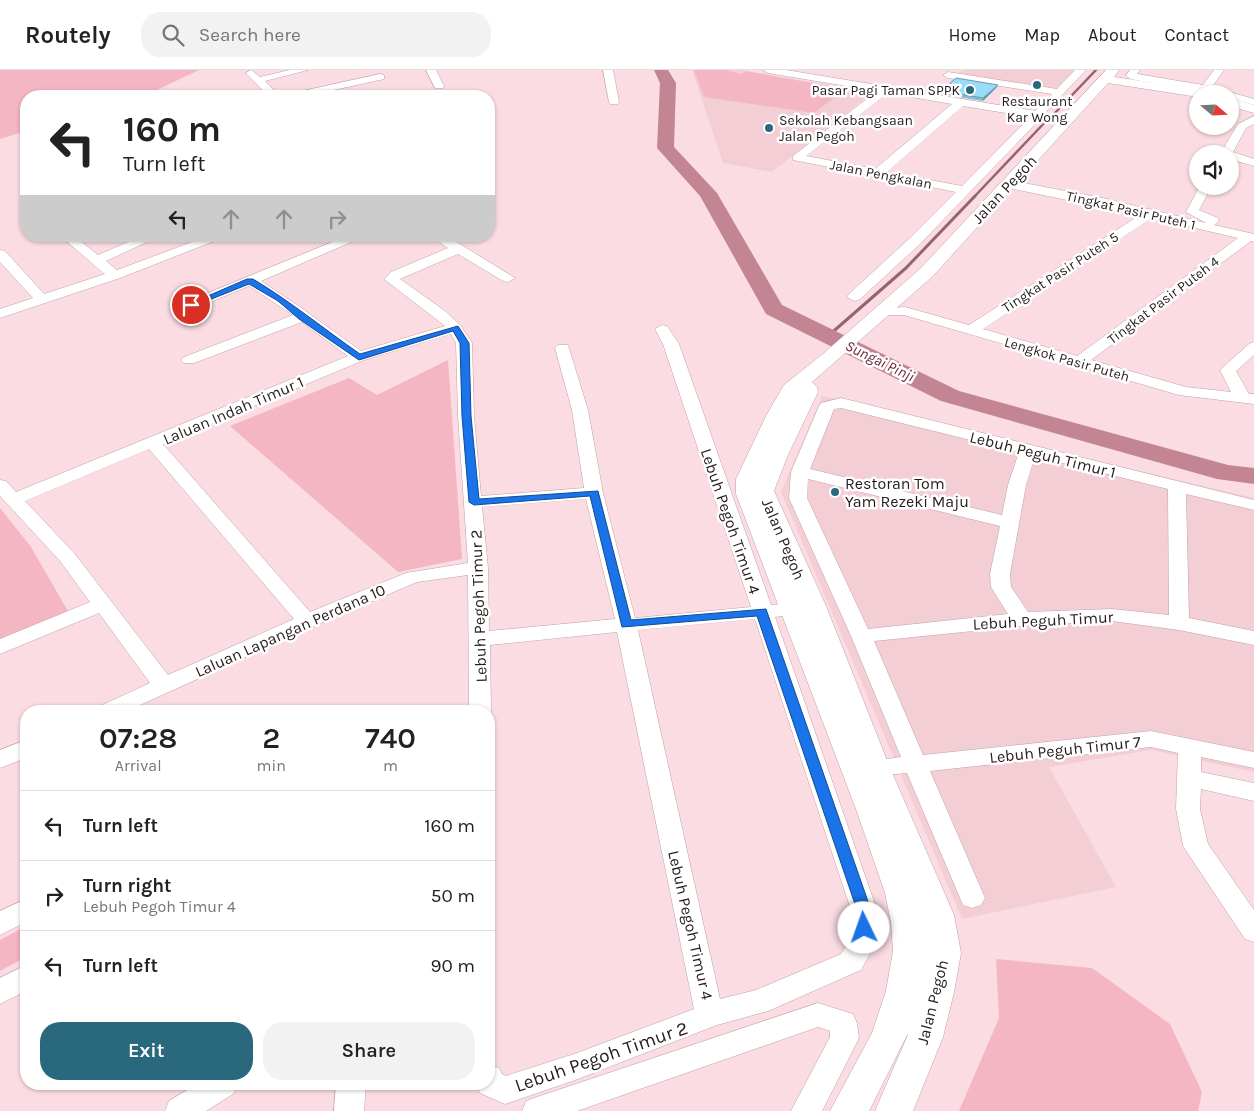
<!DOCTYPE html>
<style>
:root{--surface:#fff;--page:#f2f2f2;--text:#222;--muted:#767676;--line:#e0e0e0;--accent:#2a687e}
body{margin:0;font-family:Karla,sans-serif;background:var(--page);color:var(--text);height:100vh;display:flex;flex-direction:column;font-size:19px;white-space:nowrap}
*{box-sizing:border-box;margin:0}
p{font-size:16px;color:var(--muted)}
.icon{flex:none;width:28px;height:28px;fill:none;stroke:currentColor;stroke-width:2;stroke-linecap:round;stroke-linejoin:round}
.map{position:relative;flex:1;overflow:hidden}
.side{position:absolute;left:20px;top:635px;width:475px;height:385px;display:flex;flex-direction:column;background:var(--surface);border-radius:20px;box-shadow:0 1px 4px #0004}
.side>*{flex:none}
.hud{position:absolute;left:20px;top:20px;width:475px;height:152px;border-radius:20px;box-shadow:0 1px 4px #0004;background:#fff;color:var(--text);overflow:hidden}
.needle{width:32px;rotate:109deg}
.controls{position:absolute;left:1189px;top:15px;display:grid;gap:10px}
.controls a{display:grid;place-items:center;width:50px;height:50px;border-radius:50%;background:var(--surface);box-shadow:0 1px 4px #0004;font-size:25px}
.pin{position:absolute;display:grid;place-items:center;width:42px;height:42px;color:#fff;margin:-21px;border:2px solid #fff;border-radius:50%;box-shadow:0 1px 5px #0007}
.me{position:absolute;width:55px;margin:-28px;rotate:357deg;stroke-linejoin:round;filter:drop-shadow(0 0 4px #0008)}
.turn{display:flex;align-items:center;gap:18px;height:105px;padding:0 20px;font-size:22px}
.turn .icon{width:65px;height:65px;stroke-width:2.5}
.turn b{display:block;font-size:35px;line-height:42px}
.lanes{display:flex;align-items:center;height:48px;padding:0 20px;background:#0003;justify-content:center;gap:25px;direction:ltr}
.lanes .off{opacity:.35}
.eta{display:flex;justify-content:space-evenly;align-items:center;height:85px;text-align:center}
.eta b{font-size:30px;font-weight:600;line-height:35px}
.primary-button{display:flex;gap:10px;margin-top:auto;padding:10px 20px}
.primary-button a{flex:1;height:58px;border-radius:20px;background:var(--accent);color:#fff;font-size:20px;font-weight:600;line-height:58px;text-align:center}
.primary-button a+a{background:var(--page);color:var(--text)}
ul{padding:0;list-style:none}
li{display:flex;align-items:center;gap:15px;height:70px;padding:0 20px;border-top:1px solid var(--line)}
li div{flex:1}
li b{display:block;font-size:19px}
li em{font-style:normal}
header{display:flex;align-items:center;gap:30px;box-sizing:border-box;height:70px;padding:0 25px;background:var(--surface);border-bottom:1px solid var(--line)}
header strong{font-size:24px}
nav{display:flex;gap:28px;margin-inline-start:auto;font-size:18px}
.search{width:350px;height:45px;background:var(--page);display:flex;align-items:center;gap:12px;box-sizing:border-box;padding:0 18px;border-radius:20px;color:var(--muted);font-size:19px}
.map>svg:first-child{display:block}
</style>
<header>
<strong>Routely</strong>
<div class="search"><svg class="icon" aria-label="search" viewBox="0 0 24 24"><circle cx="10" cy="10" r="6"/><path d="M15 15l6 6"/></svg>Search here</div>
<nav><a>Home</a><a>Map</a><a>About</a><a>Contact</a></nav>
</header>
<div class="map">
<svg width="1254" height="1041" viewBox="0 0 1254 1041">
<rect width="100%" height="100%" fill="#fadce2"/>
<!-- built -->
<g fill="#f4ced5">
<polygon points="692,0 739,0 873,22 772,102 723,93"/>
<polygon points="963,0 1075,0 1055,20 956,5"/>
<polygon points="822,326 1254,428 1254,702 1151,680 1049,697 1116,817 962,849 781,422"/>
</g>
<!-- green -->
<g fill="#f5b6c4">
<polygon points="0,0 199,0 144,26 26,26 26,61 0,69"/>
<polygon points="694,0 725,0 741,4 746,1 829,16 832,18 825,23 834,28 814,43 704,27"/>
<polygon points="448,290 462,489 398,502 230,356 349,308 377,325"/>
<polygon points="0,438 31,477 69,543 0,571"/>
<polygon points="26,856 26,887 0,901 0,870"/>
<polygon points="996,889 1092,898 1170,954 1202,1022 1198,1041 959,1041 999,948"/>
</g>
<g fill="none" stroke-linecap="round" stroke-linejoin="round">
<!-- stream-far1 -->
<g stroke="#946570" stroke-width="2.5">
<polyline points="1053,45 1096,0"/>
<polyline points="974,127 1048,49"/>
</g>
<!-- stream -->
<polyline stroke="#946570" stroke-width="3" points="828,266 906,198 975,126"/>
<!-- river -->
<polygon fill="#c38593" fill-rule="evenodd" points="654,0 668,0 676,13 674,77 717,123 782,235 959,321 1228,395 1254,398 1254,414 1217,409 941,331 766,244 700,126 657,78 660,13"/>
<defs>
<g id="minor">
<polygon points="251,0 260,7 290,0 308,0 265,11 279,26 268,26 246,3"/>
<polygon points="426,0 436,0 444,16 443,18 435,18"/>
<polygon points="603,0 613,0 619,32 618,34 610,34 609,32"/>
<path d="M763 0H786L1035 41 1052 24 948 8 943 5 948 2 1057 19 1075 0H1086L1045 43 1072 48V52L1040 49 920 174 859 230 854 231 847 227 849 224 910 168 956 122 793 90V86L877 21 768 3ZM888 23 952 34 875 99 806 86ZM963 36 1030 47 962 116 887 102Z"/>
<polygon points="1130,0 1140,0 1137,4 1203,15 1214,0 1224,0 1212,17 1254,29 1254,35 1230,28 1230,24 1215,24 1130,9 1126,5"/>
<polygon points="380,4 384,5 384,9 306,26 288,26 293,23"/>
<polygon points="1254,46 1254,54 1246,58 1233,82 1254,89 1254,96 1230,89 1230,84 1220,84 1238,54"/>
<path d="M1008 110 1107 129 1206 153 1186 142 1200 116H1212L1199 140 1218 148 1219 151 1214 155 1254 164V172L1251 171 1091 290 1186 317 1231 322 1220 300 1249 274 1254 272V285L1236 301 1249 324H1254V334L1179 325 904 245H877L875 242 877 239 905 237 969 255 1140 145 1004 117 1002 114 1004 111ZM1152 148 1238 168 1077 286 983 259Z"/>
<polygon points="60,166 74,166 98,185 142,166 160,166 106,191 117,200 208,166 227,166 120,208 0,248 0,239 33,228 0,192 0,180 5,181 44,224 105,204"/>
<path d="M347 166H365L261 211 297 235 361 281 445 256 384 209 391 202 448 178 431 166H447L515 208 508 212 503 211 458 184 400 209 445 241 460 255 472 273 474 346 481 426 584 418 572 340 555 278 558 275H568L588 340 603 423 635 548 751 537 663 274 655 259 662 255 667 256 679 274 771 535 793 533 800 534 803 539 800 544 775 547 878 843 875 874 861 900 768 941 717 955 578 1009 505 1034 480 1023 476 1014H489V995L499 998 502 1004 506 1006 577 983 694 939 617 562 490 575 491 641 489 645V641H469L468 505 417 512 314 556 127 641H97L100 636 150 613 99 543 0 584V569L90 532 60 491 0 426V410L6 411 16 422 348 286 302 252 194 293H184L181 290 184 287 293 245 249 216 196 238H186L184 235 186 232ZM451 264 456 273 458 346 468 493 406 503 310 542 163 374 364 290ZM149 379 294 549 168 605 74 483 25 431ZM586 429 615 549 489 561 488 498 482 437ZM755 549 852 843 849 872 841 884 756 920 720 929 638 560Z"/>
<path d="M841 328 1254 430V440L1186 424 1189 548 1254 561V575L1179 560 1112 551 1022 556 874 571 923 685 1151 661 1254 682V698L1201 687V702L1254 713V731L1201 719 1200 739 1208 774 1254 840V872L1245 869 1183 776 1176 739 1178 683 1151 677 930 701 985 828 981 835 972 838 963 835 907 703 875 706 867 704 863 698 867 692 901 687 851 566 789 428 791 402 819 336 821 333ZM841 338 1019 382 1008 415 1002 445 810 399 834 339ZM1035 386 1168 419 1169 545 1112 539 1028 542 1011 517 1010 504 1026 415ZM808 409 1000 456 990 504 991 517 1008 544 868 559 807 428Z"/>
<polygon points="26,670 26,688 0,698 0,680"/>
<polygon points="26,829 26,852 0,865 0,841"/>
<polygon points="26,895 26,921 0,934 0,908"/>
<polygon points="818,933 853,944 857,953 859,968 822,1041 791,1041 830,967 830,961 818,957 577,1041 522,1041 526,1031 537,1027"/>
<polygon points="197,1014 238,1014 233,1024 206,1041 165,1041 169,1031"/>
<polygon points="336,1014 366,1014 364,1041 334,1041"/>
</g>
<g id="tertiary">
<polygon points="1106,0 1119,0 1114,7 1203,20 1209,24 1198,24 1198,27 1108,13 933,206 812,312 817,317 818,322 787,387 774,421 826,536 890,698 954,845 961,883 954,922 943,967 913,1041 875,1041 907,967 908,963 869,1041 830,1041 872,963 886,921 893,881 891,853 885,823 856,739 736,424 736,409 766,346 784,315 823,284 921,198"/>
<polygon points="1230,28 1254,35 1254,43 1230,36"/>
</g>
</defs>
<!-- minor casing -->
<use href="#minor" stroke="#bea3a8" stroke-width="1"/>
<!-- tertiary casing -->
<use href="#tertiary" stroke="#bea3a8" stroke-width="1"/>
<!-- minor -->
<use href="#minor" fill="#fff" fill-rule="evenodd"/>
<!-- tertiary -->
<use href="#tertiary" fill="#fff" fill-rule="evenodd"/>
</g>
<!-- wall -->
<polygon fill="#83bdd4" points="997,17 983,31 940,24 941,21"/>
<!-- shaded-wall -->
<polygon fill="#6a9aad" points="998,15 997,17 983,31 983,28"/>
<!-- building -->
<polygon fill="#98dcf7" stroke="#6a9aad" points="956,8 998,15 983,28 941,21"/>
<!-- route -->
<path fill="#1a73e8" stroke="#114b97" d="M247 209H253C290 231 324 259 360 284L458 256 469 273 471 346 479 429 598 421 631 550 766 539 872 843 869 863 864 864 858 863 856 858 858 843 757 546 622 557 590 426 474 435 469 432 462 346 460 273 453 261 359 290 299 249 278 231 249 214 194 236 187 235Z"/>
<!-- markers -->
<g fill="#2a687e" stroke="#fff" stroke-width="2">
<circle cx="1037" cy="15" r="5"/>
<circle cx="970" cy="20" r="5"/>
<circle cx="769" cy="58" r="5"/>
<circle cx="835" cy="422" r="5"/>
</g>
<g text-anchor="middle" stroke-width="5" stroke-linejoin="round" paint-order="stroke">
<!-- far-poi labels -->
<g font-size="14" fill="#251b1d" stroke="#fff" text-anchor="end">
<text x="960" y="25">Pasar Pagi Taman SPPK</text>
<text x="1037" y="36" text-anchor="middle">Restaurant<tspan x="1037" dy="16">Kar Wong</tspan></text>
<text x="779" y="55" text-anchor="start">Sekolah Kebangsaan<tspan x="779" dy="16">Jalan Pegoh</tspan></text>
</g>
<!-- far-street labels -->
<g font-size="14" fill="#251b1d" stroke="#fff">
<text transform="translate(881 104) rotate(11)" y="5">Jalan Pengkalan</text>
<text transform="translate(1131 140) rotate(13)" y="5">Tingkat Pasir Puteh 1</text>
<text transform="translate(1060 202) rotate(-33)" y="5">Tingkat Pasir Puteh 5</text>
<text transform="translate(1163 230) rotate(-37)" y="5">Tingkat Pasir Puteh 4</text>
<text transform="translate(1067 289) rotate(16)" y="5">Lengkok Pasir Puteh</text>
</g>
<!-- far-water labels -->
<g font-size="15" font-style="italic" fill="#6e243b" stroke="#fff">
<text transform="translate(880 291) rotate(26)" y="5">Sungai Pinji</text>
</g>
<!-- street labels -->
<g font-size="16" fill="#251b1d" stroke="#fff">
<text transform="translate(1004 119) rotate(-47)" y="6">Jalan Pegoh</text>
<text transform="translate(233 340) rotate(-23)" y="6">Laluan Indah Timur 1</text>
<text transform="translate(1043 384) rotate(14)" y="6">Lebuh Peguh Timur 1</text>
<text transform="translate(731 451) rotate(71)" y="6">Lebuh Pegoh Timur 4</text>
<text transform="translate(784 469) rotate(67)" y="6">Jalan Pegoh</text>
<text transform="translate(478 536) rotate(-92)" y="6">Lebuh Pegoh Timur 2</text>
<text transform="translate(1043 550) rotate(-3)" y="6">Lebuh Peguh Timur</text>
<text transform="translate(290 560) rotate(-24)" y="6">Laluan Lapangan Perdana 10</text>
<text transform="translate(1065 679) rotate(-6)" y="6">Lebuh Peguh Timur 7</text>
<text transform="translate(691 855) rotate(77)" y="6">Lebuh Pegoh Timur 4</text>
<text transform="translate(932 932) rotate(-76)" y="6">Jalan Pegoh</text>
</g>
<!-- poi labels -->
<g font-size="16" fill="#251b1d" stroke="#fff" text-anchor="start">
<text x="845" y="419">Restoran Tom<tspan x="845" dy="18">Yam Rezeki Maju</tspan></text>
</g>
<!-- near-street labels -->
<g font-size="19" fill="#251b1d" stroke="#fff">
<text transform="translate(601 986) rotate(-19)" y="7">Lebuh Pegoh Timur 2</text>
</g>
</g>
</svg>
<div class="controls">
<a><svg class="needle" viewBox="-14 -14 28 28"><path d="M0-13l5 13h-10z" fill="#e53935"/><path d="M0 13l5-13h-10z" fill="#767676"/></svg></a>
<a><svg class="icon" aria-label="sound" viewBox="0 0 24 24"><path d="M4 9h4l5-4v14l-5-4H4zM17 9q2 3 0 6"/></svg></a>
</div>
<div class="pin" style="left:191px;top:235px;background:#d93025"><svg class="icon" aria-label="arrive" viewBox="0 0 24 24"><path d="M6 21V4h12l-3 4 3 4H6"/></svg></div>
<svg class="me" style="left:864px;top:858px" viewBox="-20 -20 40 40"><circle r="19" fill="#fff"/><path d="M0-13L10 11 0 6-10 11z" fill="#1a73e8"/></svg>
<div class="hud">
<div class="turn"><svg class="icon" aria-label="left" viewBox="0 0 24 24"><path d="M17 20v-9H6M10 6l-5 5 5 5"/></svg><div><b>160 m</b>Turn left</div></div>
<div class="lanes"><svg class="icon" aria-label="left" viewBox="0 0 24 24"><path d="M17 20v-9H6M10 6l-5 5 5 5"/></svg><svg class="icon off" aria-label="ahead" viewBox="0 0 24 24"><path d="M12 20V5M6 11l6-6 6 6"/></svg><svg class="icon off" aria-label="ahead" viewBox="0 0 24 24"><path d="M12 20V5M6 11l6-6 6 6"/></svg><svg class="icon off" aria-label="right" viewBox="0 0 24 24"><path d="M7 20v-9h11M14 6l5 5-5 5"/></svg></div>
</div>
<section class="side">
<div class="eta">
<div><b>07:28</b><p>Arrival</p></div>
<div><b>2</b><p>min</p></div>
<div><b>740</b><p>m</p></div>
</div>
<ul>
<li><svg class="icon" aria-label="left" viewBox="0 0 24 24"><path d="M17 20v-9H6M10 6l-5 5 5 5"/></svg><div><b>Turn left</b></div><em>160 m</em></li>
<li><svg class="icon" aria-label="right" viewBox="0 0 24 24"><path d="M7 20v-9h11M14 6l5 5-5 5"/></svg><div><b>Turn right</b><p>Lebuh Pegoh Timur 4</p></div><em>50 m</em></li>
<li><svg class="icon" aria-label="left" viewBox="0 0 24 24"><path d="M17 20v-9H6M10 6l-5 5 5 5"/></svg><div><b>Turn left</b></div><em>90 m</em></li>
</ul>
<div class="primary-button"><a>Exit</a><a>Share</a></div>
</section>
</div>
